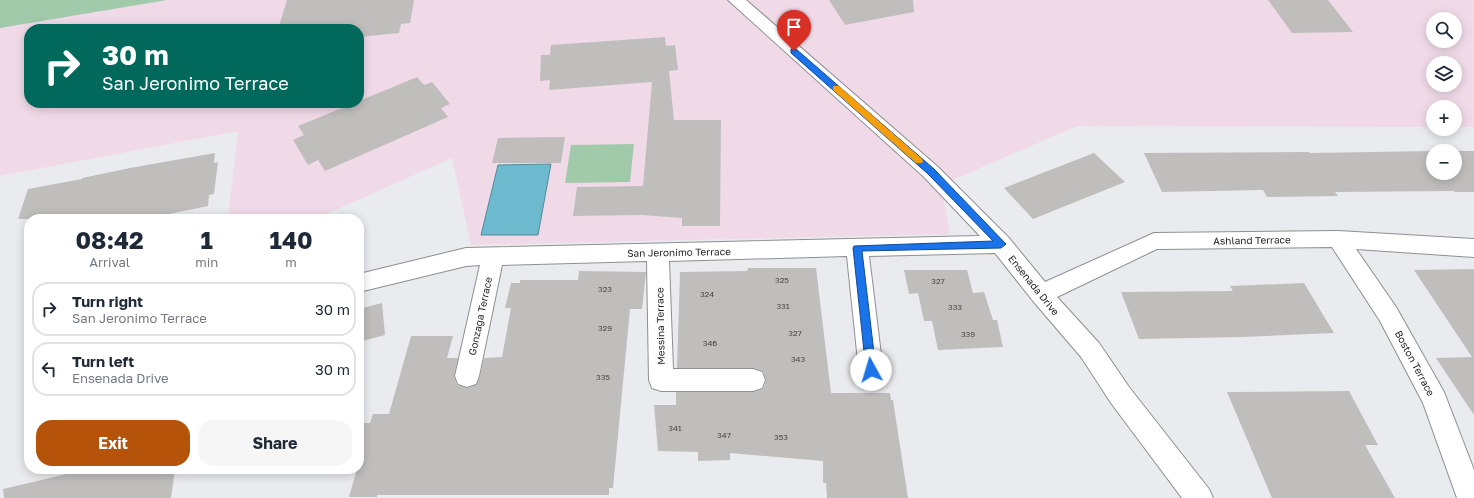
<!DOCTYPE html>
<meta charset="utf-8">
<style>
:root{--surface:#fff;--page:#f6f6f7;--text:#1f2937;--muted:#747a83;--line:#e0e1e3;--accent:#b45309}
body{margin:0;font-family:"Golos Text",sans-serif;background:var(--page);color:var(--text);height:100vh;display:flex;flex-direction:column;font-size:15px;white-space:nowrap}
*{box-sizing:border-box;margin:0}
p{font-size:13px;color:var(--muted)}
.icon{flex:none;width:22px;height:22px;fill:none;stroke:currentColor;stroke-width:2;stroke-linecap:round;stroke-linejoin:round}
.map{position:relative;flex:1;overflow:hidden}
.drawer{position:absolute;left:24px;top:214px;width:340px;height:260px;display:flex;flex-direction:column;background:var(--surface);border-radius:16px;box-shadow:0 2px 10px #0003}
.drawer>*{flex:none}
.hud{position:absolute;left:24px;top:24px;width:340px;height:84px;border-radius:16px;box-shadow:0 2px 10px #0003;background:#00695c;color:#fff;overflow:hidden}
.controls{position:absolute;left:1426px;top:12px;display:grid;gap:8px}
.controls a{display:grid;place-items:center;width:36px;height:36px;border-radius:50%;background:var(--surface);box-shadow:0 2px 10px #0003;font-size:20px}
.pin{position:absolute;display:grid;place-items:center;width:34px;height:34px;color:#fff;margin:-41px -17px;border-radius:50% 50% 50% 0;rotate:-45deg;box-shadow:0 0 4px #0007}
.pin .icon{rotate:45deg}
.me{position:absolute;width:44px;margin:-22px;rotate:354deg;stroke-linejoin:round;filter:drop-shadow(0 0 3px #0008)}
.turn{display:flex;align-items:center;gap:14px;height:84px;padding:0 12px;font-size:18px}
.turn .icon{width:52px;height:52px;stroke-width:2.5}
.turn b{display:block;font-size:28px;line-height:34px}
.eta{display:flex;justify-content:space-evenly;align-items:center;height:68px;text-align:center}
.eta b{font-size:24px;font-weight:700;line-height:28px}
.action{display:flex;gap:8px;margin-top:auto;padding:8px 12px}
.action a{flex:1;height:46px;border-radius:16px;background:var(--accent);color:#fff;font-size:16px;font-weight:700;line-height:46px;text-align:center}
.action a+a{background:var(--page);color:var(--text)}
ul{padding:0;list-style:none}
li{display:flex;align-items:center;gap:12px;height:54px;margin:0 8px 6px;padding:0 4px;border:2px solid var(--line);border-radius:16px}
li div{flex:1}
li b{display:block;font-size:15px}
li em{font-style:normal}
.map>svg:first-child{display:block}
</style>
<div class="map">
<svg width="1474" height="498" viewBox="0 0 1474 498">
<rect width="100%" height="100%" fill="#eaebee"/>
<!-- commercial -->
<path fill="#f0dae8" fill-rule="evenodd" d="M0 0H1474V127H1455V107H1433V127L1077 126 941 185 950 234 471 245 452 158 315 219H228L238 131 0 176ZM1433 19H1455V41H1433ZM29 29H359V103H29ZM1433 63H1455V85H1433Z"/>
<!-- green -->
<g fill="#a1caab">
<polygon points="0,0 167,0 0,28"/>
<polygon points="634,144 630,182 565,183 571,145"/>
</g>
<!-- water -->
<polygon fill="#6db9ce" stroke="#558a9a" points="551,164 538,235 481,235 498,165"/>
<!-- building -->
<g fill="#c0bebd">
<polygon points="287,0 414,0 410,23 401,24 399,33 359,37 359,29 278,29"/>
<polygon points="829,0 913,0 914,12 845,25"/>
<polygon points="1268,0 1328,0 1353,32 1292,33"/>
<polygon points="665,37 666,46 675,45 678,70 669,71 674,120 721,120 720,226 682,226 682,218 642,215 573,216 577,187 643,186 652,82 549,90 550,80 540,81 541,55 550,55 551,45"/>
<polygon points="417,77 424,85 432,82 450,104 441,108 448,117 325,171 318,160 308,165 293,140 304,135 298,126 354,103 359,103 359,101"/>
<polygon points="565,137 561,163 492,163 498,138"/>
<polygon points="1433,151 1433,173 1455,173 1455,151 1437,151 1474,151 1474,192 1455,192 1454,191 1335,192 1338,196 1267,197 1263,190 1162,192 1144,153 1309,152 1310,153"/>
<polygon points="215,153 214,163 218,162 214,194 209,195 208,206 145,219 18,219 28,189 82,179 82,178 130,168"/>
<polygon points="1094,153 1125,182 1033,219 1004,188"/>
<polygon points="748,268 816,268 831,393 890,393 891,400 893,400 908,498 827,498 826,483 823,483 823,461 730,453 730,460 698,461 698,452 658,451 654,405 676,405 676,392 753,392 763,389 766,381 763,371 753,368 677,368 680,272 747,271"/>
<polygon points="1474,269 1474,415 1436,358 1472,357 1414,270"/>
<polygon points="904,270 967,270 973,293 984,292 993,320 997,320 1003,347 938,350 932,321 924,321 918,293 909,294"/>
<polygon points="579,271 646,272 642,309 630,309 613,488 609,488 609,495 377,495 377,497 349,497 357,469 359,469 359,423 370,423 373,414 389,414 411,336 453,336 447,358 458,358 454,376 457,385 467,388 476,385 480,376 484,358 502,357 511,308 505,308 511,283 520,283 520,280 578,280"/>
<polygon points="1304,283 1334,333 1242,337 1139,339 1121,292 1233,291 1230,286"/>
<polygon points="382,303 385,335 359,342 359,309"/>
<polygon points="1349,391 1378,445 1365,445 1395,498 1272,498 1227,392"/>
<polygon points="72,469 175,469 171,498 4,498 3,489 71,473"/>
</g>
<g fill="none" stroke-linecap="round" stroke-linejoin="round">
<defs>
<polygon id="street" points="728,0 746,0 938,167 1009,238 1045,282 1154,233 1338,231 1474,239 1474,257 1356,249 1396,307 1444,392 1474,470 1474,498 1457,498 1423,403 1380,321 1332,247 1157,249 1057,297 1099,343 1129,387 1209,489 1213,498 1182,498 1111,403 1081,357 1033,301 995,253 869,256 883,371 880,379 871,382 862,379 859,371 847,256 669,261 673,369 753,369 762,372 765,380 762,388 753,391 661,391 652,388 649,380 647,261 502,265 479,376 476,384 467,387 458,384 455,376 480,265 466,266 359,292 359,274 466,248 980,236 924,177"/>
</defs>
<!-- street casing -->
<use href="#street" stroke="#8e8f91" stroke-width="2"/>
<!-- street -->
<use href="#street" fill="#fff" fill-rule="evenodd"/>
</g>
<!-- route -->
<polygon fill="#1a73e8" stroke="#114b97" points="791,49 796,49 934,169 1006,244 1001,248 862,251 876,370 875,374 871,375 867,374 866,370 853,248 854,246 993,241 928,174 791,53"/>
<!-- slow -->
<polygon fill="#f59e0b" points="833,86 839,86 922,159 923,161 922,163 916,163 833,90"/>
<g text-anchor="middle" stroke-width="3.5" stroke-linejoin="round" paint-order="stroke">
<!-- number labels -->
<g font-size="8" fill="#464646">
<text x="782" y="283">325</text>
<text x="938" y="284">327</text>
<text x="605" y="292">323</text>
<text x="707" y="297">324</text>
<text x="783" y="309">331</text>
<text x="955" y="310">333</text>
<text x="605" y="331">329</text>
<text x="795" y="336">327</text>
<text x="968" y="337">339</text>
<text x="710" y="346">346</text>
<text x="798" y="362">343</text>
<text x="603" y="380">335</text>
<text x="675" y="431">341</text>
<text x="724" y="438">347</text>
<text x="781" y="440">353</text>
</g>
<!-- street labels -->
<g font-size="10" fill="#1e1e1f" stroke="#fff">
<text transform="translate(1252 240) rotate(-1)" y="4">Ashland Terrace</text>
<text transform="translate(679 252) rotate(-1)" y="4">San Jeronimo Terrace</text>
<text transform="translate(1034 285) rotate(51)" y="4">Ensenada Drive</text>
<text transform="translate(480 316) rotate(-78)" y="4">Gonzaga Terrace</text>
<text transform="translate(660 326) rotate(-91)" y="4">Messina Terrace</text>
<text transform="translate(1415 363) rotate(62)" y="4">Boston Terrace</text>
</g>
</g>
</svg>
<div class="controls">
<a><svg class="icon" aria-label="search" viewBox="0 0 24 24"><circle cx="10" cy="10" r="6"/><path d="M15 15l6 6"/></svg></a>
<a><svg class="icon" aria-label="layers" viewBox="0 0 24 24"><path d="M12 4l9 5-9 5-9-5zM3 14l9 5 9-5"/></svg></a>
<a>+</a>
<a>−</a>
</div>
<div class="pin" style="left:794px;top:51px;background:#d93025"><svg class="icon" aria-label="arrive" viewBox="0 0 24 24"><path d="M6 21V4h12l-3 4 3 4H6"/></svg></div>
<svg class="me" style="left:871px;top:370px" viewBox="-20 -20 40 40"><circle r="19" fill="#fff"/><path d="M0-13L10 11 0 6-10 11z" fill="#1a73e8"/></svg>
<div class="hud">
<div class="turn"><svg class="icon" aria-label="right" viewBox="0 0 24 24"><path d="M7 20v-9h11M14 6l5 5-5 5"/></svg><div><b>30 m</b>San Jeronimo Terrace</div></div>
</div>
<section class="drawer">
<div class="eta">
<div><b>08:42</b><p>Arrival</p></div>
<div><b>1</b><p>min</p></div>
<div><b>140</b><p>m</p></div>
</div>
<ul>
<li><svg class="icon" aria-label="right" viewBox="0 0 24 24"><path d="M7 20v-9h11M14 6l5 5-5 5"/></svg><div><b>Turn right</b><p>San Jeronimo Terrace</p></div><em>30 m</em></li>
<li><svg class="icon" aria-label="left" viewBox="0 0 24 24"><path d="M17 20v-9H6M10 6l-5 5 5 5"/></svg><div><b>Turn left</b><p>Ensenada Drive</p></div><em>30 m</em></li>
</ul>
<div class="action"><a>Exit</a><a>Share</a></div>
</section>
</div>
